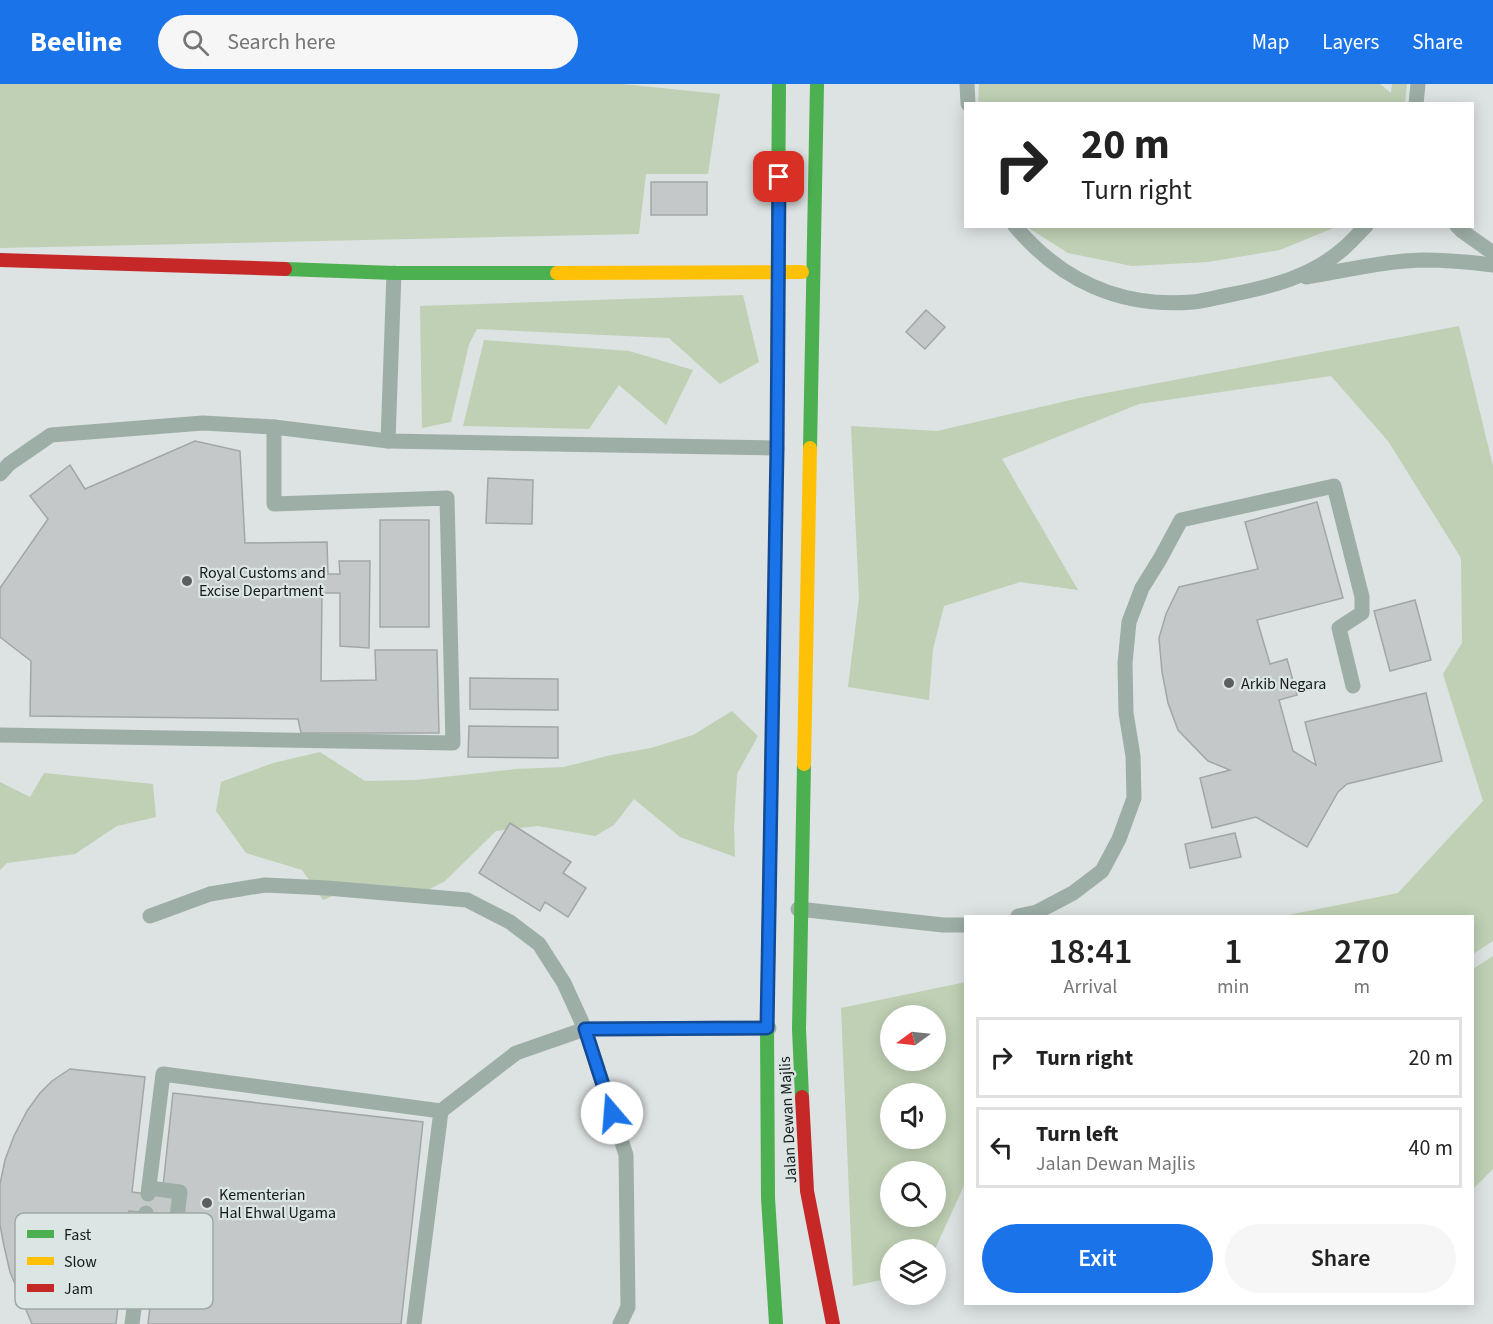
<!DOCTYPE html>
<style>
:root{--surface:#fff;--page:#f6f6f6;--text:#222;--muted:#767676;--line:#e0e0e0;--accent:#1a73e8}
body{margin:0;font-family:"Source Sans 3",sans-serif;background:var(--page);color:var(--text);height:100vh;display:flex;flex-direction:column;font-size:22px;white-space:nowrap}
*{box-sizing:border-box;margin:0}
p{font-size:20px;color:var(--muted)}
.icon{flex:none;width:33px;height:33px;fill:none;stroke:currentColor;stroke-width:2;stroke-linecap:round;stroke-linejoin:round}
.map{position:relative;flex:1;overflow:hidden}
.details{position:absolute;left:964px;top:831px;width:510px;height:390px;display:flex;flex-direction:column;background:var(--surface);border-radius:0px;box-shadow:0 3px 15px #0003}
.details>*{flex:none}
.banner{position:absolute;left:964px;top:18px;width:510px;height:126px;border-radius:0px;box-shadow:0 3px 15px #0003;background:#fff;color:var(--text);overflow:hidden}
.needle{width:39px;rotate:255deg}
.fabs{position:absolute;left:880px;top:921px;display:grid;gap:12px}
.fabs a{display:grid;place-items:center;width:66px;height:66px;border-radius:50%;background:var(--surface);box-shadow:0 3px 15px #0003;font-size:30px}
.pin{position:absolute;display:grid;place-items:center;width:51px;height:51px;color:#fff;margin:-26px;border-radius:12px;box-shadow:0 3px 9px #0006}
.me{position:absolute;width:66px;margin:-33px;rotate:342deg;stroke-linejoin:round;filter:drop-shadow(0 0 4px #0008)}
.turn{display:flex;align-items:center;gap:21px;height:126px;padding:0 18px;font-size:27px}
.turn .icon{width:78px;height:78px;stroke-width:2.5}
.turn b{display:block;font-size:42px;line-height:51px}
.eta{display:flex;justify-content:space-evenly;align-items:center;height:102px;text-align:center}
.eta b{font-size:36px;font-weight:600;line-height:42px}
.primary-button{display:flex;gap:12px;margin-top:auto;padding:12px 18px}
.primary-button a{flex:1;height:69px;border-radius:36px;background:var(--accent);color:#fff;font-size:24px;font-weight:600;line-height:69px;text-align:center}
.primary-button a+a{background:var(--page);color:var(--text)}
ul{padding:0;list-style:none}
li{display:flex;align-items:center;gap:18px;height:81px;margin:0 12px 9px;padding:0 6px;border:3px solid var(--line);border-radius:0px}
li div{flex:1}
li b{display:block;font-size:22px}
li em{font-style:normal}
header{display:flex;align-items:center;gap:36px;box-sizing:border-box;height:84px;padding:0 30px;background:var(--accent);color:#fff}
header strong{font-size:28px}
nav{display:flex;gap:33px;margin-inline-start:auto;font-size:21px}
.search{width:420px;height:54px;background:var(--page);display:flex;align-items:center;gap:15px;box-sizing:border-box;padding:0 21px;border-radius:33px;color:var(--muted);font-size:22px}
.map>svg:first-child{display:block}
</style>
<header>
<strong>Beeline</strong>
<div class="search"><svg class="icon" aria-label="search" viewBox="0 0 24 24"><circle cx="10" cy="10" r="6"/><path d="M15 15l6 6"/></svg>Search here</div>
<nav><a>Map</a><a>Layers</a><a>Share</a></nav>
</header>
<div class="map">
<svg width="1493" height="1240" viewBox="0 0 1493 1240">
<rect width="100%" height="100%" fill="#dde2e2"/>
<!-- green -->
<g fill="#bfd0b4" fill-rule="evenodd">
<polygon points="0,0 622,0 720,10 708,90 646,90 639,150 0,164"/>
<polygon points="979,0 1380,0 1391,9 1392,0 1407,0 1405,20 978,20"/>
<polygon points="1027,143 1334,143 1331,145 1280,166 1208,178 1132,182 1068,169"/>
<polygon points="743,211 759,278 720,300 669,254 477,245 469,260 451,338 422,344 420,222"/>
<polygon points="1459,242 1493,382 1493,857 1473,870 1473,832 1283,832 1398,809 1483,717 1443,590 1462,559 1461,474 1388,357 1331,292 1139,320 1002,375 1078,506 1020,498 944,522 933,565 929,616 848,603 859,514 851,342 937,347 1079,314"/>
<polygon points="484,256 629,267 693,286 666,341 619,301 589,345 463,342"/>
<polygon points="732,627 758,652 737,690 734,743 735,773 680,753 634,715 614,741 595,752 538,742 496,747 445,797 430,805 345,807 323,816 302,786 246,769 216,727 221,698 273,679 320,668 365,697 416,696 516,685 564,683 611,671 651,664 693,651"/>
<polygon points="44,689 153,700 156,733 117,742 75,770 7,779 0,786 0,698 30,713"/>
<polygon points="1493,872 1493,1085 1473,1105 1473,885"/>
<path d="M966 898V1097L935 1165 891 1166V1194L853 1202 841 924ZM891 932H936V976H891ZM891 1010H936V1054H891ZM891 1088H936V1132H891Z"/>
</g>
<!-- building -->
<g fill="#c4c8c9" stroke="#a2a6a7" stroke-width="1.5">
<rect x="651" y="98" width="56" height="33"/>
<polygon points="926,226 945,243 925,265 906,248"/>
<polygon points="195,357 240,367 245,459 327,458 328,490 340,490 339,477 370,477 369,564 340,562 340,509 322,509 321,597 376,596 375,566 437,566 439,649 301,649 298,635 30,632 31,577 0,553 0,504 48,435 30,412 70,381 85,405"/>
<polygon points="488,394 533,396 532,440 486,439"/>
<polygon points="1317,418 1343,514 1257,536 1270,580 1287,575 1297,611 1279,616 1293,667 1316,681 1305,638 1426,609 1442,677 1347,700 1338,708 1307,763 1256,733 1212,744 1200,694 1230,686 1208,677 1178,646 1168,619 1162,588 1159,554 1166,530 1179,503 1258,485 1245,438"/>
<rect x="380" y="436" width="49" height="107"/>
<polygon points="1415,516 1431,576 1390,587 1374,527"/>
<polygon points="470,594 558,595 558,626 470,625"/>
<polygon points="469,642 558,643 558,674 468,673"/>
<polygon points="510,739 571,778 563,789 586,804 568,833 545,818 540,827 479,789"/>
<polygon points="1235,749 1241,773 1190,784 1185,760"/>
<polygon points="70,985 145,993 132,1108 162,1112 173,1009 423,1038 401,1240 148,1240 161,1130 129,1127 116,1240 32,1240 10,1188 4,1162 0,1141 0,1100 5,1076 14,1052 27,1027 40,1009 52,997"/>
</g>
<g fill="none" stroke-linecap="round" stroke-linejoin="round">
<!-- lane -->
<g stroke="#9daea6" stroke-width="15">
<polyline points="967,0 968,20"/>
<polyline points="1416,20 1418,0"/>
<path d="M1015 142C1061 197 1121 224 1193 218 1205 217 1218 213 1229 211 1270 203 1311 193 1343 165 1351 158 1358 150 1366 142"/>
<polyline points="1457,142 1462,147 1493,169"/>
<path d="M1306 193C1344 187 1383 177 1422 176 1446 176 1470 178 1493 181"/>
<polyline points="388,357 394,189"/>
<polyline points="0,390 9,380 51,351 203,339 274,343 388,357 777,364"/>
<polyline points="0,651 453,659 447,414 274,420 274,343"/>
<polyline points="798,825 943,841 966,841"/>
<polyline points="150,832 210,810 265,801 327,804 467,816 510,838 539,860 564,899 585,945 626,1071 628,1223 620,1240"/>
<polyline points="1018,832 1037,828 1073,809 1102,787 1119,755 1134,714 1133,672 1126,629 1125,579 1129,538 1142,504 1160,475 1181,436 1334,402 1362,513 1362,529 1339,544 1353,602"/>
<polyline points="441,1027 516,969 585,945 769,944"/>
<polyline points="148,1110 163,990 441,1027 414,1240"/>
<polyline points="140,1172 172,1176 180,1108 149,1104"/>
<polyline points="132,1240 146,1129"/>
</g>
<!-- fast -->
<g stroke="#4caf50" stroke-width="14">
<polyline points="778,137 779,0"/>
<polyline points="285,185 394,189 557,189"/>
<polyline points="810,364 817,0"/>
<polyline points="772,657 767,944 768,1114 776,1240"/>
<polyline points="802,1013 799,945 804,680"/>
</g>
<!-- slow -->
<g stroke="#ffc107" stroke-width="14">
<polyline points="557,189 802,188"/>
<polyline points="772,657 777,364 778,137"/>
<polyline points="804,680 810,364"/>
</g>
<!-- jam -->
<g stroke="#c62828" stroke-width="14">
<polyline points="0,176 285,185"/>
<polyline points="802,1013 807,1107 833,1240"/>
</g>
</g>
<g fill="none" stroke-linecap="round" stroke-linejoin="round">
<defs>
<polyline id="route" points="612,1029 585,945 767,944 777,364 779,93"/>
</defs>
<!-- route casing -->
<use href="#route" stroke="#114b97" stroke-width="15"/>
<!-- route -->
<use href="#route" stroke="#1a73e8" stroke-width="10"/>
</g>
<!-- markers -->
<g fill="#5b5f5f" stroke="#dae5e4" stroke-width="2">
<circle cx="187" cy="497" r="6"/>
<circle cx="1229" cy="599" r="6"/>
<circle cx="207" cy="1119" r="6"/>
</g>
<g text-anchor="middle" stroke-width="4.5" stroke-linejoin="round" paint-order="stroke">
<!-- poi labels -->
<g font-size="16" fill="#151919" stroke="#dae5e4" text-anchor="start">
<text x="199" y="494">Royal Customs and<tspan x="199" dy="18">Excise Department</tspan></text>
<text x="1241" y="605">Arkib Negara</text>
<text x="219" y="1116">Kementerian<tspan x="219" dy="18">Hal Ehwal Ugama</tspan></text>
</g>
<!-- street labels -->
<g font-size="16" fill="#151919" stroke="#dae5e4">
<text transform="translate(787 1036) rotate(-93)" y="6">Jalan Dewan Majlis</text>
</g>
</g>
<!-- legend -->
<rect x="15" y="1129" width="198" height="96" rx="9" fill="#dae5e4" stroke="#9fa8a7" stroke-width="1.5"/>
<rect x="27" y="1146" width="27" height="8" fill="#4caf50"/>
<rect x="27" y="1173" width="27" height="8" fill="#ffc107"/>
<rect x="27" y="1200" width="27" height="8" fill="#c62828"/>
<g font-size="16" fill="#151919">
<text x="64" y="1156">Fast</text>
<text x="64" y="1183">Slow</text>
<text x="64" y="1210">Jam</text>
</g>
</svg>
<div class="fabs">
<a><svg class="needle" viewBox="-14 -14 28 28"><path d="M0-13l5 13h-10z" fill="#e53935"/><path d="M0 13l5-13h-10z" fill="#767676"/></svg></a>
<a><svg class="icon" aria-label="sound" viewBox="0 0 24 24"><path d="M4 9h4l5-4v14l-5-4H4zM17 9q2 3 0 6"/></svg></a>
<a><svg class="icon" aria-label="search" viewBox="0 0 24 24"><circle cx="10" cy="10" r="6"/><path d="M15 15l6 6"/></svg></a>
<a><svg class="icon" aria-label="layers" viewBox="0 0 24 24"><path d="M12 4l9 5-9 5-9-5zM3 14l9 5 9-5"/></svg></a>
</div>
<div class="pin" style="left:779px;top:93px;background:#d93025"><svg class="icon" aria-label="arrive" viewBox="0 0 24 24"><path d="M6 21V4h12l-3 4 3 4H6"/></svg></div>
<svg class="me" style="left:612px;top:1029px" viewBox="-20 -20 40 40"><circle r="19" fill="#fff"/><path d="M0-13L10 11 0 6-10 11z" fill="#1a73e8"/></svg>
<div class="banner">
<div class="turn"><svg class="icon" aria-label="right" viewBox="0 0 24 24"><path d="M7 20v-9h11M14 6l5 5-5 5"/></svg><div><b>20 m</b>Turn right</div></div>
</div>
<section class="details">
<div class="eta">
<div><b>18:41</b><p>Arrival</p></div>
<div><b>1</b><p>min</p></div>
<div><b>270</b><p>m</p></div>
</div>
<ul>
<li><svg class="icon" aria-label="right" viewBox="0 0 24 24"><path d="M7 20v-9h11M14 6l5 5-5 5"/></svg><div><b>Turn right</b></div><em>20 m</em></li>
<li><svg class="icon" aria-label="left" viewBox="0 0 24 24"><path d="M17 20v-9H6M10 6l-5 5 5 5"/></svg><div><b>Turn left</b><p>Jalan Dewan Majlis</p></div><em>40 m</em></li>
</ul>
<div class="primary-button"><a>Exit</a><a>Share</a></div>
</section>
</div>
